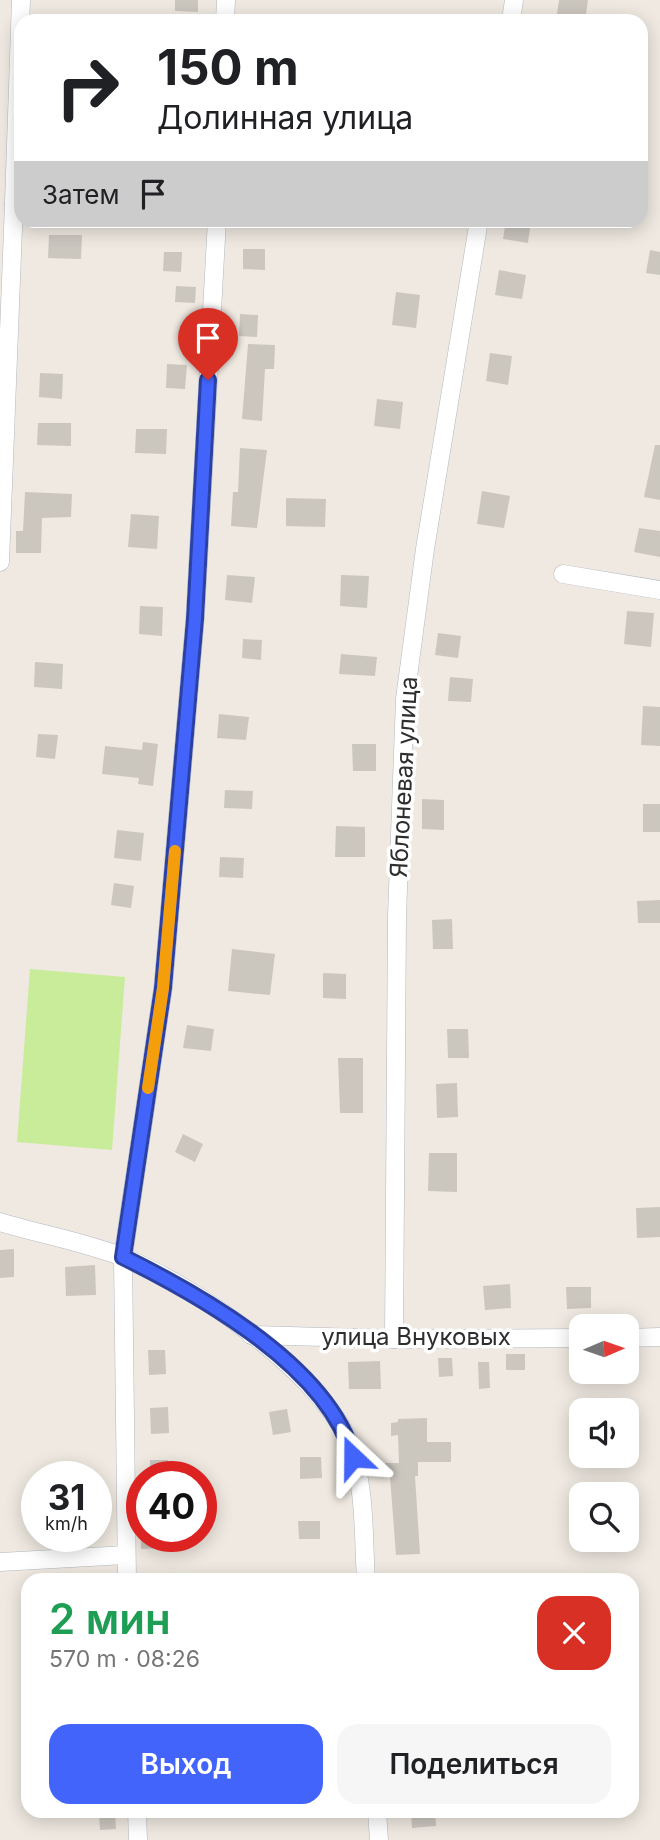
<!DOCTYPE html>
<html lang="ru">
<meta charset="utf-8">
<style>
:root{--surface:#fff;--page:#f6f6f6;--text:#202124;--muted:#757577;--accent:#4264fb}
body{margin:0;font-family:Inter,sans-serif;background:var(--page);color:var(--text);height:100vh;display:flex;flex-direction:column;font-size:26px;white-space:nowrap}
*{box-sizing:border-box;margin:0}
p{font-size:23px;color:var(--muted)}
.icon{flex:none;width:38px;height:38px;fill:none;stroke:currentColor;stroke-width:2;stroke-linecap:round;stroke-linejoin:round}
.map{position:relative;flex:1;overflow:hidden}
.details{position:absolute;left:21px;top:1573px;width:618px;height:245px;display:flex;flex-direction:column;background:var(--surface);border-radius:21px;box-shadow:0 4px 18px #0003}
.details>*{flex:none}
.top-card{position:absolute;left:14px;top:14px;width:634px;height:214px;border-radius:21px;box-shadow:0 4px 18px #0003;background:#fff;color:var(--text);overflow:hidden}
.needle{width:46px;rotate:88deg}
.buttons{position:absolute;left:569px;top:1314px;display:grid;gap:14px}
.buttons a{display:grid;place-items:center;width:70px;height:70px;border-radius:14px;background:var(--surface);box-shadow:0 4px 18px #0003;font-size:35px}
.speed{position:absolute;left:21px;top:1461px;display:flex;gap:14px;font-size:35px;font-weight:700;text-align:center}
.speed>*{display:grid;place-content:center;width:91px;height:91px;border-radius:50%;background:var(--surface);box-shadow:0 4px 18px #0003;line-height:1}
.speed small{font-size:18px;font-weight:400}
.speed .limit{border:10px solid #d22;background:#fff;color:#111}
.pin{position:absolute;display:grid;place-items:center;width:60px;height:60px;color:#fff;margin:-72px -30px;border-radius:50% 50% 50% 0;rotate:-45deg;box-shadow:0 0 7px #0007}
.pin .icon{rotate:45deg}
.me{position:absolute;width:77px;margin:-38px;rotate:337deg;stroke-linejoin:round;filter:drop-shadow(0 0 5px #0008)}
.turn{display:flex;align-items:center;gap:24px;height:147px;padding:0 28px;font-size:32px}
.turn .icon{width:91px;height:91px;stroke-width:2.5}
.turn b{display:block;font-size:49px;line-height:60px}
.then{display:flex;align-items:center;height:66px;padding:0 28px;background:#0003;gap:14px;font-size:26px}
.round{display:grid;place-items:center;flex:none;width:74px;height:74px;border-radius:21px;background:var(--page)}
.overview{display:flex;align-items:center;justify-content:space-between;height:119px;padding:0 28px}
h1{font-size:42px;font-weight:600;line-height:52px;color:#1e9e55}
.action{display:flex;gap:14px;margin-top:auto;padding:14px 28px}
.action a{flex:1;height:80px;border-radius:21px;background:var(--accent);color:#fff;font-size:28px;font-weight:600;line-height:80px;text-align:center}
.action a+a{background:var(--page);color:var(--text)}
.map>svg:first-child{display:block}
</style>
<div class="map">
<svg width="660" height="1840" viewBox="0 0 660 1840">
<rect width="100%" height="100%" fill="#efe9e1"/>
<!-- pitch -->
<polygon fill="#c9ec9a" points="30,969 125,977 112,1150 17,1142"/>
<!-- building -->
<g fill="#cbc7bf">
<polygon points="175,0 198,0 198,12 175,11"/>
<polygon points="559,0 588,0 585,21 556,21"/>
<polygon points="506,220 531,220 528,243 503,239"/>
<polygon points="49,235 82,235 81,259 48,258"/>
<polygon points="243,249 265,249 265,270 243,269"/>
<polygon points="650,250 660,252 660,275 646,273"/>
<polygon points="164,252 182,252 181,272 163,271"/>
<polygon points="499,270 526,275 522,299 495,295"/>
<polygon points="176,286 196,287 195,303 175,302"/>
<polygon points="396,292 420,295 416,328 392,325"/>
<polygon points="240,314 258,315 257,337 239,336"/>
<polygon points="248,344 275,345 274,369 265,369 262,421 242,419"/>
<polygon points="490,353 512,356 508,385 486,381"/>
<polygon points="167,364 187,365 185,389 166,388"/>
<polygon points="40,373 63,374 62,399 39,397"/>
<polygon points="377,399 403,402 400,429 374,426"/>
<polygon points="38,423 71,423 71,446 37,445"/>
<polygon points="136,429 167,429 166,454 135,453"/>
<polygon points="655,445 660,445 660,500 644,497"/>
<polygon points="240,448 267,450 257,528 231,526 233,492 238,492"/>
<polygon points="482,491 510,496 504,528 477,524"/>
<polygon points="25,492 72,494 71,517 42,518 41,553 16,553 16,531 23,531"/>
<polygon points="286,498 326,499 325,527 286,526"/>
<polygon points="131,514 159,516 157,549 128,547"/>
<polygon points="639,528 660,531 660,557 634,552"/>
<polygon points="227,575 255,577 252,603 225,600"/>
<polygon points="341,575 369,576 367,608 340,606"/>
<polygon points="140,606 163,607 162,636 139,634"/>
<polygon points="627,611 654,613 651,647 624,644"/>
<polygon points="438,633 461,636 458,658 435,655"/>
<polygon points="243,639 262,640 261,660 242,658"/>
<polygon points="341,654 377,657 375,676 339,674"/>
<polygon points="35,662 63,664 62,689 34,687"/>
<polygon points="450,677 473,679 471,702 448,701"/>
<polygon points="643,706 660,707 660,746 641,745"/>
<polygon points="219,714 249,717 246,740 217,738"/>
<polygon points="38,734 58,735 55,759 36,757"/>
<polygon points="143,742 158,744 153,786 138,784 139,778 102,774 105,746 142,750"/>
<polygon points="352,744 376,744 376,771 353,771"/>
<polygon points="225,790 253,791 252,809 224,808"/>
<polygon points="422,799 444,800 444,830 422,829"/>
<rect x="643" y="804" width="17" height="28"/>
<polygon points="336,826 365,827 365,857 335,857"/>
<polygon points="117,830 144,833 141,861 114,858"/>
<polygon points="220,857 244,858 243,878 219,877"/>
<polygon points="114,883 134,886 131,908 111,905"/>
<polygon points="660,900 660,923 638,923 637,901"/>
<polygon points="452,919 453,949 433,949 432,920"/>
<polygon points="232,949 275,954 270,995 228,991"/>
<polygon points="323,973 346,974 346,999 323,998"/>
<polygon points="187,1025 214,1029 211,1051 183,1048"/>
<polygon points="447,1029 468,1029 469,1058 448,1058"/>
<polygon points="338,1058 363,1058 363,1113 340,1113"/>
<polygon points="457,1083 458,1117 437,1118 436,1084"/>
<polygon points="183,1134 203,1144 195,1162 175,1152"/>
<polygon points="429,1153 457,1153 457,1192 428,1191"/>
<polygon points="660,1207 660,1237 637,1238 636,1208"/>
<polygon points="14,1249 14,1277 0,1278 0,1250"/>
<polygon points="95,1265 96,1295 66,1296 65,1267"/>
<polygon points="510,1284 511,1308 485,1310 483,1286"/>
<polygon points="566,1287 591,1287 591,1308 567,1309"/>
<polygon points="148,1350 165,1350 166,1374 149,1375"/>
<rect x="506" y="1354" width="19" height="16"/>
<polygon points="438,1358 452,1358 453,1376 439,1377"/>
<polygon points="380,1361 381,1389 349,1389 348,1362"/>
<polygon points="478,1362 489,1362 490,1388 479,1389"/>
<polygon points="168,1407 169,1433 151,1434 150,1408"/>
<polygon points="287,1409 291,1432 273,1435 269,1412"/>
<polygon points="427,1418 427,1442 451,1442 451,1462 418,1462 418,1476 415,1476 420,1554 396,1555 390,1477 386,1477 385,1463 399,1463 398,1435 391,1436 391,1423 398,1422 398,1419"/>
<polygon points="300,1457 321,1457 322,1478 300,1479"/>
<rect x="150" y="1460" width="18" height="17"/>
<polygon points="298,1521 320,1521 320,1539 299,1539"/>
<polygon points="141,1536 162,1536 163,1548 141,1549"/>
<polygon points="99,1811 115,1811 116,1829 100,1830"/>
<polygon points="411,1811 435,1811 436,1826 412,1828"/>
</g>
<g fill="none" stroke-linecap="round" stroke-linejoin="round">
<defs>
<g id="minor">
<polyline points="225,21 226,0"/>
<polyline points="511,21 514,0"/>
<polyline points="14,203 21,0"/>
<polyline points="0,562 14,203 21,203"/>
<polyline points="563,574 660,590"/>
<path d="M0 1222C40 1234 84 1242 123 1257 192 1284 322 1373 349 1443 366 1486 363 1535 366 1580"/>
<polyline points="251,1335 394,1339 581,1338"/>
<polyline points="626,1338 660,1337"/>
<polyline points="394,1339 397,916 405,699 425,549 479,220"/>
<polyline points="0,1562 126,1555"/>
<polyline points="127,1580 123,1257 163,988 195,619 217,220"/>
<polyline points="137,1811 138,1840"/>
<polyline points="377,1811 379,1840"/>
</g>
</defs>
<!-- minor casing -->
<use href="#minor" stroke="#b4b7c1" stroke-width="19"/>
<!-- minor -->
<use href="#minor" stroke="#fff" stroke-width="18"/>
</g>
<g fill="none" stroke-linecap="round" stroke-linejoin="round">
<defs>
<path id="route" d="M208 380 195 619 163 988 123 1257C202 1296 329 1368 353 1457"/>
</defs>
<!-- route casing -->
<use href="#route" stroke="#2b41a3" stroke-width="18"/>
<!-- route -->
<use href="#route" stroke="#4264fb" stroke-width="12"/>
<!-- slow -->
<polyline stroke="#f59e0b" stroke-width="12" points="148,1088 163,988 175,851"/>
</g>
<g text-anchor="middle" stroke-width="7" stroke-linejoin="round" paint-order="stroke">
<!-- street labels -->
<g font-size="24" fill="#2e2e2e" stroke="#fff">
<text transform="translate(404 777) rotate(-87)" y="8">Яблоневая улица</text>
<text x="416" y="1345">улица Внуковых</text>
</g>
</g>
</svg>
<div class="buttons">
<a><svg class="needle" viewBox="-14 -14 28 28"><path d="M0-13l5 13h-10z" fill="#e53935"/><path d="M0 13l5-13h-10z" fill="#757577"/></svg></a>
<a><svg class="icon" aria-label="sound" viewBox="0 0 24 24"><path d="M4 9h4l5-4v14l-5-4H4zM17 9q2 3 0 6"/></svg></a>
<a><svg class="icon" aria-label="search" viewBox="0 0 24 24"><circle cx="10" cy="10" r="6"/><path d="M15 15l6 6"/></svg></a>
</div>
<div class="speed"><div>31<small>km/h</small></div><div class="limit">40</div></div>
<div class="pin" style="left:208px;top:380px;background:#d93025"><svg class="icon" aria-label="arrive" viewBox="0 0 24 24"><path d="M6 21V4h12l-3 4 3 4H6"/></svg></div>
<svg class="me" style="left:353px;top:1457px" viewBox="-20 -20 40 40"><path d="M0-17L14 15 0 8-14 15z" fill="#4264fb" stroke="#fff" stroke-width="4"/></svg>
<div class="top-card">
<div class="turn"><svg class="icon" aria-label="right" viewBox="0 0 24 24"><path d="M7 20v-9h11M14 6l5 5-5 5"/></svg><div><b>150 m</b>Долинная улица</div></div>
<div class="then">Затем<svg class="icon" aria-label="arrive" viewBox="0 0 24 24"><path d="M6 21V4h12l-3 4 3 4H6"/></svg></div>
</div>
<section class="details">
<div class="overview"><div><h1>2 мин</h1><p>570 m · 08:26</p></div><a class="round" style="background:#d93025;color:#fff"><svg class="icon" aria-label="close" viewBox="0 0 24 24"><path d="M6 6l12 12M18 6L6 18"/></svg></a></div>
<div class="action"><a>Выход</a><a>Поделиться</a></div>
</section>
</div>
